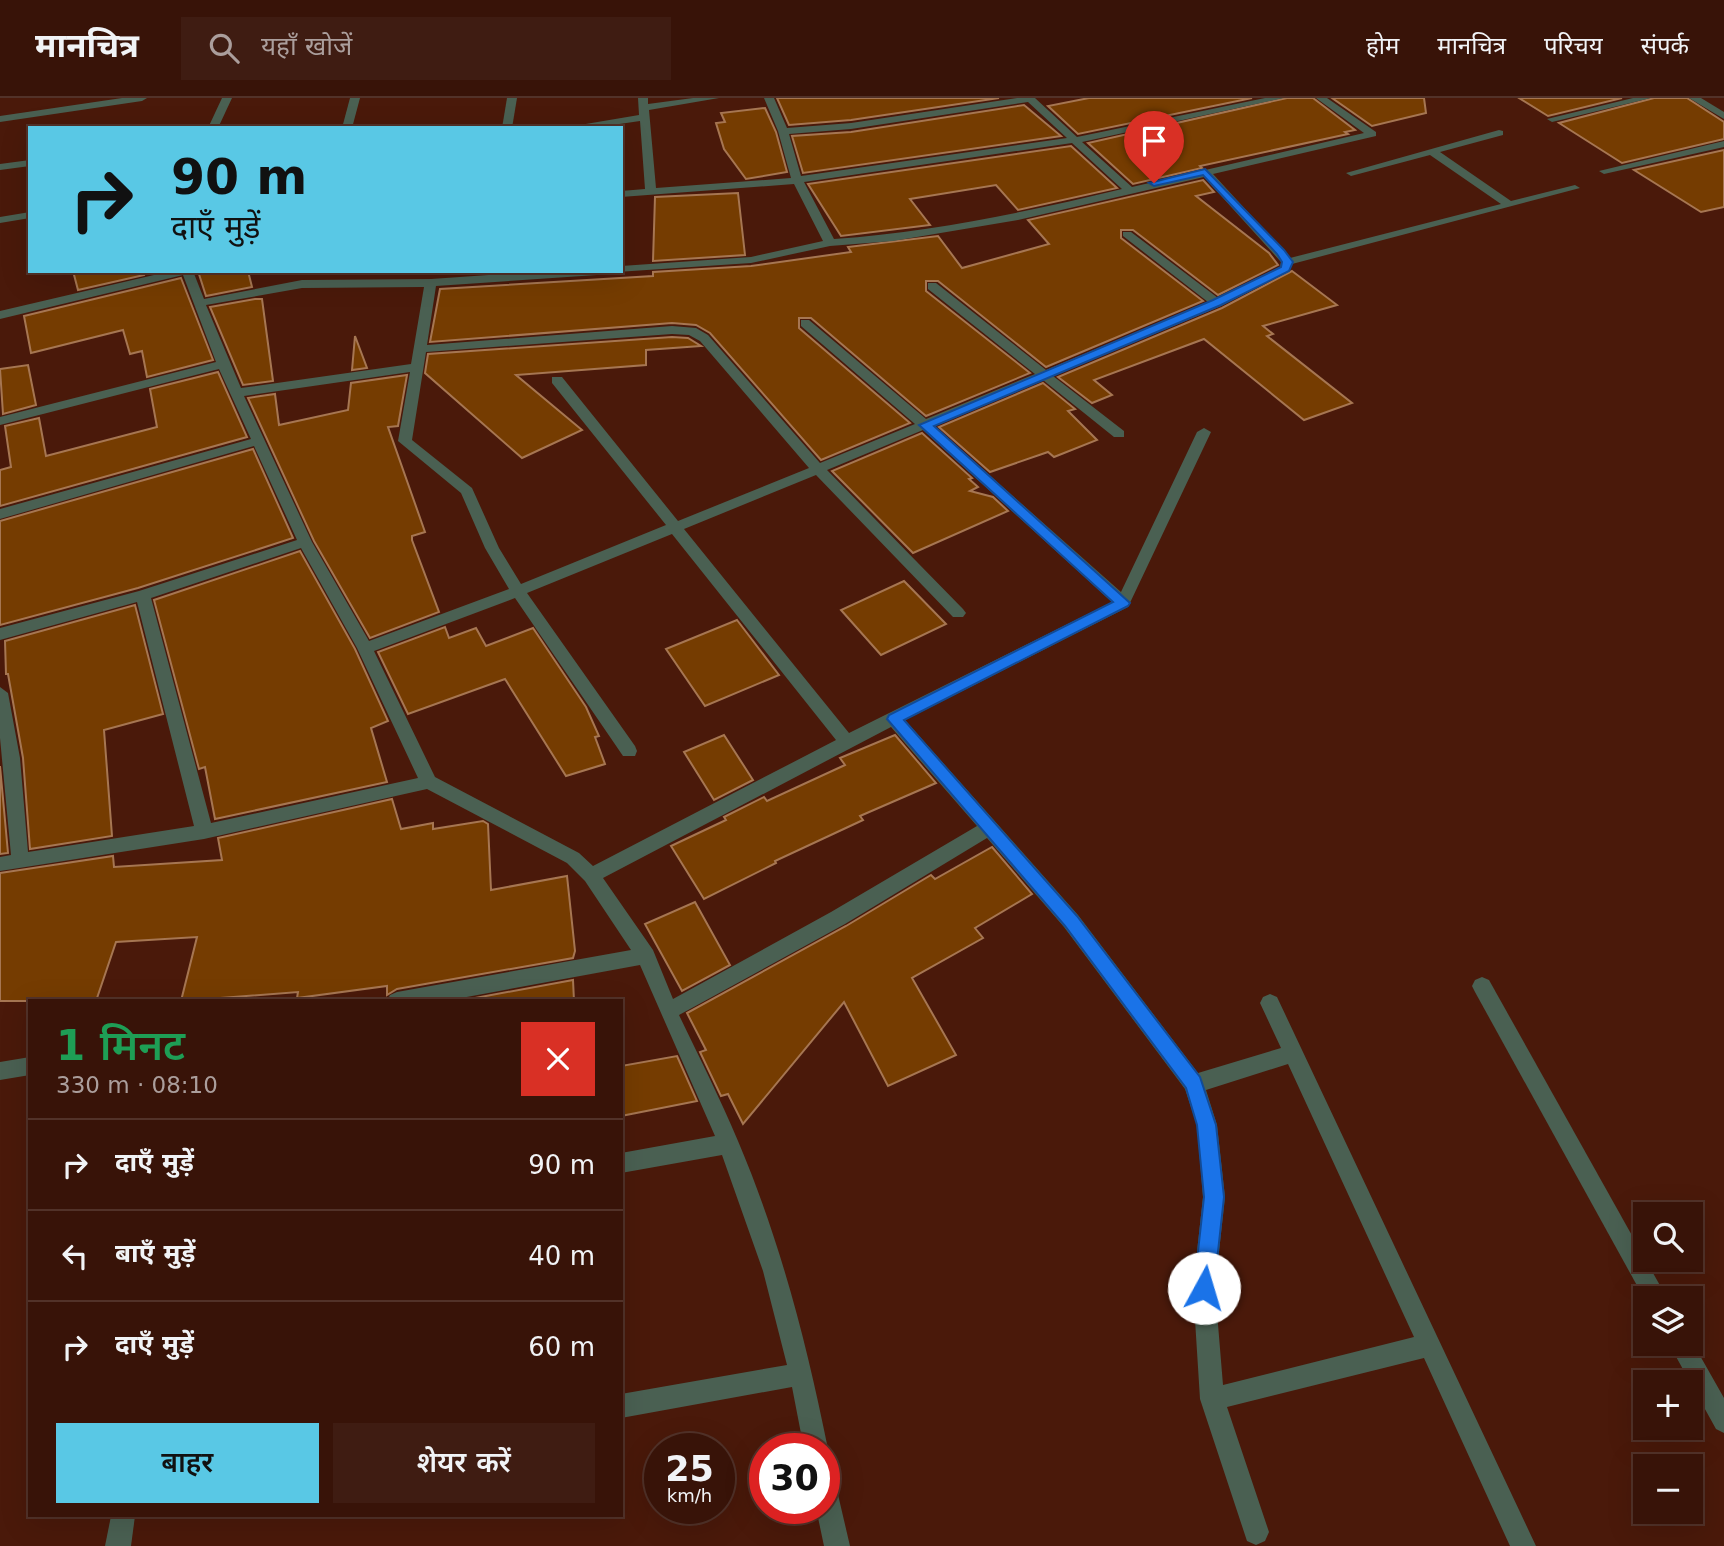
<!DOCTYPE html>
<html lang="hi">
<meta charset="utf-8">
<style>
:root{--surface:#381308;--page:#3f1c12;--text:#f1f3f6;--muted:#ab9e9c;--line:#523229;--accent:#59c8e5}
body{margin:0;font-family:"DejaVu Sans","Noto Sans Devanagari",sans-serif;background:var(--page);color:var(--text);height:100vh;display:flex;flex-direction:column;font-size:26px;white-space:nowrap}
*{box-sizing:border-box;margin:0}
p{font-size:23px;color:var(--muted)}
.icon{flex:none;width:38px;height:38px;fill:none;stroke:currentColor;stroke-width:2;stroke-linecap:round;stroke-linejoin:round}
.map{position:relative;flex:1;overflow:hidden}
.side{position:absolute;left:28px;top:901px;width:595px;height:518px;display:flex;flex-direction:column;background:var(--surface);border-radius:0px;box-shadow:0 7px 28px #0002,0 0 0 2px var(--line)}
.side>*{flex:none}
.top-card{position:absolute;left:28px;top:28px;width:595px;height:147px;border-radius:0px;box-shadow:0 7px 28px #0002,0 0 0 2px var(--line);background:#59c8e5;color:#111;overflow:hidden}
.controls{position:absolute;left:1633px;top:1104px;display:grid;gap:14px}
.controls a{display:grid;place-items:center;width:70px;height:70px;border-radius:0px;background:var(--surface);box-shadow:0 7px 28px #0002,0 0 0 2px var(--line);font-size:35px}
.speed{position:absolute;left:644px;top:1335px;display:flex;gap:14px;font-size:35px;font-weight:700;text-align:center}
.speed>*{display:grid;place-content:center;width:91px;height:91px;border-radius:50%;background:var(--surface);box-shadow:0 7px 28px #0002,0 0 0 2px var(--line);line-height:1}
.speed small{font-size:18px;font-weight:400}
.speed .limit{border:10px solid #d22;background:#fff;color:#111}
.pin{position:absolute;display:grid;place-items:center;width:60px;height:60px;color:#fff;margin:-72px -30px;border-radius:50% 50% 50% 0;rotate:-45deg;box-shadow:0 0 7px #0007}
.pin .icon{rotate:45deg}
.me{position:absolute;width:77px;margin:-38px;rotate:6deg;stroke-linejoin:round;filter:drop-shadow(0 0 5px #0008)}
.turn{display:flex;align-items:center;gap:24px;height:147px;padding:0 28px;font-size:32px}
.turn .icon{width:91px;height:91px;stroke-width:2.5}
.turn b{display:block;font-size:49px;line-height:60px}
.round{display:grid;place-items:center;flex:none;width:74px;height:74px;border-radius:0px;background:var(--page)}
.summary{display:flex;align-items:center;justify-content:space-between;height:119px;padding:0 28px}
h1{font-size:42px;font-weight:600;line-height:52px;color:#1e9e55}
.button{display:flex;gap:14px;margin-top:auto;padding:14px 28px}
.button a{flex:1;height:80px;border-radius:0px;background:var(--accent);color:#111;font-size:28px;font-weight:600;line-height:80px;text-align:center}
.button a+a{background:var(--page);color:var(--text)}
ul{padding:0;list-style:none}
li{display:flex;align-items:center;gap:21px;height:91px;padding:0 28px;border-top:2px solid var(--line)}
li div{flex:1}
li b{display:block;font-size:26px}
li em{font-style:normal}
header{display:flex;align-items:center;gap:42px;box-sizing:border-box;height:98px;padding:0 35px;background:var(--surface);border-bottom:2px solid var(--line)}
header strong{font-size:33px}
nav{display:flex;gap:38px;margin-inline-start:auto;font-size:24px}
.search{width:490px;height:63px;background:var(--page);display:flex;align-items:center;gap:18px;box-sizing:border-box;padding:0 24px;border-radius:0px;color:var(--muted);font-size:26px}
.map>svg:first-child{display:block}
</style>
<header>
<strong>मानचित्र</strong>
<div class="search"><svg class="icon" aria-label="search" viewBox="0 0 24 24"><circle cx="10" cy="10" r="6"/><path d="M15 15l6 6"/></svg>यहाँ खोजें</div>
<nav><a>होम</a><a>मानचित्र</a><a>परिचय</a><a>संपर्क</a></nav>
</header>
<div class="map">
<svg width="1724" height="1448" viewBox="0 0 1724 1448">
<rect width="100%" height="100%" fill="#4a190a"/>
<!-- building -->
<g fill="#753c01" stroke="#a67652" stroke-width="2">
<polygon points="777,0 999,0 851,22 789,27"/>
<polygon points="1089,0 1252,0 1078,36 1048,8"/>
<polygon points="1287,0 1313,0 1355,32 1345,34 1348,36 1200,68 1202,70 1133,86 1088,45"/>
<polygon points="1332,0 1424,0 1426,15 1372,28"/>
<polygon points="1519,0 1622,0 1548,18"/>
<polygon points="1654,0 1687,0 1724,24 1724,41 1622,65 1559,25"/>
<polygon points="1024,7 1061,38 803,75 792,38 851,34"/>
<polygon points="765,10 776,34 787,74 746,81 724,51 716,25 725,24 721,15"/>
<polygon points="1071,48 1117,90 1018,112 996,87 910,101 930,127 841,138 808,86"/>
<polygon points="1724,52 1724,109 1701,114 1634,72"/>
<polygon points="1203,82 1214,94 1196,98 1269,155 1278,167 1218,197 1133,132 1121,132 1121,140 1203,203 1046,269 938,183 926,183 926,193 1030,275 926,318 811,220 799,220 799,230 910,325 821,362 710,235 696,227 672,225 430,244 440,191 653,178 653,174 751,168 851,154 848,149 938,138 962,170 1049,146 1028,122"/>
<polygon points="738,95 745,157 653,163 655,99"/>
<polygon points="73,173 143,173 144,177 78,192"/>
<polygon points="198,173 248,173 252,189 206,198"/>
<polygon points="1292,173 1337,207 1263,228 1273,236 1267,238 1352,305 1304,322 1204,241 1094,282 1112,297 1092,305 1058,279 1222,210"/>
<polygon points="181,180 213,262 147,279 142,253 130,256 123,232 31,255 24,218"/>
<polygon points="255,201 262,201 273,283 243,287 210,209"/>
<polygon points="355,238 367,270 352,272"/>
<polygon points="672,239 688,240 701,248 646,252 646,267 516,277 582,332 522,360 425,275 428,256"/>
<polygon points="28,267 36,307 3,316 0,271"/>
<polygon points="218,274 247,339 0,408 0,372 11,369 5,328 39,320 46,358 157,329 150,291"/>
<polygon points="407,277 398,328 388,329 425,434 412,438 412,442 439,514 370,540 314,443 248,300 275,296 279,327 348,312 351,285"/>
<polygon points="1043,285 1075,311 1068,313 1097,342 1054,359 1048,354 990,374 939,329"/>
<polygon points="922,335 972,380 969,381 978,389 970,393 993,399 1008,413 913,455 832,373"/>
<polygon points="253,351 293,440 138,490 0,527 0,423"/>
<polygon points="300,453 355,551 388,623 371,630 387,684 215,721 205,669 199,671 154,502"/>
<polygon points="904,483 946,526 881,557 841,512"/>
<polygon points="135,507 163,616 104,632 112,738 30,751 23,660 8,576 6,576 5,543"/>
<polygon points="737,522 779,577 705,608 666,551"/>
<polygon points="445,529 449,540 476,530 486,548 533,530 586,609 599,638 595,639 605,666 566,678 505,581 408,616 378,554"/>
<polygon points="724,637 753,682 714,702 684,654"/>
<polygon points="895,637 936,685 860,718 863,722 775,763 776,765 704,801 671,748 726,722 724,719 764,699 767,703 845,667 840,660"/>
<polygon points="0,668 8,755 0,756"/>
<polygon points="392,701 401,731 433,725 433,731 483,723 488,726 491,792 567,778 575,853 573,860 397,891 387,897 387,888 297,900 298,894 181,903 197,839 116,844 96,903 0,903 0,775 113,758 114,769 222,762 218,740"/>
<polygon points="992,749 1032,796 975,830 983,840 912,880 956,957 888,988 844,904 743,1026 728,996 721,998 700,954 706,952 687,915 846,828 931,777 935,781"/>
<polygon points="695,804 730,867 682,893 645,826"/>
<polygon points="573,882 574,903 459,903"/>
<polygon points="677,958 697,1003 621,1018 621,968"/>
</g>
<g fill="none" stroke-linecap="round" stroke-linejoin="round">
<!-- minor -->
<g fill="#4a6052" fill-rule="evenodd">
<polygon points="122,0 147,0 142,3 0,24 0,18"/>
<polygon points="222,0 232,0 218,30 208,30"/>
<polygon points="350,0 360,0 352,30 342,30"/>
<polygon points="507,0 517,0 512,30 502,30"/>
<path d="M638 0H648V6L693 0H719L649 12 656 90 791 80 778 33 764 0H774L787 30 851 25 1017 0H1035L1077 39 1265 0H1284L1082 44 1132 89 1364 35 1316 0H1327L1376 34V38L1213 76 1290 160 1501 106 1430 57 1351 78 1346 75 1499 32 1503 33V37L1440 54 1511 103 1575 87 1580 90 1292 166 1289 173 1221 208 1053 278 1124 333V339H1114L1043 282 934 328 1121 494 1197 334 1204 330 1211 334 1128 509 905 622 1078 817 1198 975 1281 950 1260 905 1263 899 1270 896 1277 899 1536 1448H1510L1424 1260 1227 1309 1269 1434 1265 1443 1256 1447 1247 1443 1200 1301 1193 1190 1203 1099 1197 1027 1185 991 1064 829 987 740 845 826 679 917C699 959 720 1000 738 1043 780 1142 807 1246 828 1351L824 1360V1351H804L792 1289 621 1320V1296L787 1267 763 1173 722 1057 621 1075V1055L715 1038 640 867 445 903H387L390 897 397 894 631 852 585 783 567 765 427 691 204 741 0 773V759L11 757 0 640V589L8 595 20 660 28 754 194 728 137 504 0 542V530L139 493 297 442 254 348 0 421V411L251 341 219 271 0 327V319L216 264 183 177 0 221V213L171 173H193L204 201 302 182 431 181 545 173H603L597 177 436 188 427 247 672 228 696 230 708 237 820 365 915 326 801 228V222H809L926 321 1035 276 928 191V185H936L1046 272 1208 204 1123 138V134H1131L1218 200 1280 169 1281 164 1204 79 1018 122 893 143 830 148 751 165 617 174 621 173V168L751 159 823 143 794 86 621 99V93L645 91 640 23 592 30H562L639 17ZM1028 4 1067 40 801 78 789 36 851 31ZM1072 45 1122 91C1027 114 932 134 834 141L804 84ZM424 189 411 266 241 290 206 207 302 190ZM672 236 689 237 700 243 809 370 678 423 562 279H552V285L666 427 521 486 499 450 472 390 412 342 426 254ZM410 274 398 343 461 395 485 450 509 491 369 543 312 444 244 298ZM923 332 1112 504 849 635 684 431 816 377 953 519H963L966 515 963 511 827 372ZM672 436 836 642 593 768 579 755 435 679 374 553 515 500 623 658H635L637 653 635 648 527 495ZM301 450 357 550 418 680 211 725 151 500ZM891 629 977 728 831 814 673 901 653 852 603 780ZM1288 966 1414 1239 1223 1287 1215 1190 1225 1099 1217 1027 1206 992Z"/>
<polygon points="1633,0 1651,0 1552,24 1547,21"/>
<polygon points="1689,0 1701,0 1724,14 1724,21"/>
<polygon points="1724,43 1724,49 1604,76 1599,73"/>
<polygon points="30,62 30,68 0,72 0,66"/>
<polygon points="30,114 30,120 0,125 0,119"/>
<polygon points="1482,879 1489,882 1667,1200 1645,1202 1475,894 1472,888 1475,882"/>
<polygon points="30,959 30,977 0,982 0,964"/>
<polygon points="1690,1240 1724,1300 1724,1335 1716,1331 1669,1246 1690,1246"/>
<polygon points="824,1376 833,1379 836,1388 850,1448 824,1448 816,1410 824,1410"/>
<polygon points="111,1418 135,1418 131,1448 105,1448"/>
</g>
</g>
<!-- route -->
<polygon fill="#1a73e8" stroke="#114b97" stroke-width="2" points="1205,71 1284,152 1293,164 1289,173 1221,207 934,328 1130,505 1128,508 904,622 1077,818 1200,979 1216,1027 1224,1099 1214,1190 1211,1197 1204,1200 1197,1197 1194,1190 1204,1099 1197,1027 1186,990 1065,828 887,621 889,617 1113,504 919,327 1213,202 1281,169 1282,164 1277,156 1203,77 1154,88 1149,85"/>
</svg>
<div class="controls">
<a><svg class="icon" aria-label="search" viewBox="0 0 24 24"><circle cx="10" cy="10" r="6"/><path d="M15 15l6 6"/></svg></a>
<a><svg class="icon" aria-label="layers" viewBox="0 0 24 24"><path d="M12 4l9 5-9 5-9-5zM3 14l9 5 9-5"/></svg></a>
<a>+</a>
<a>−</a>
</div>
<div class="speed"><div>25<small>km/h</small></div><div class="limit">30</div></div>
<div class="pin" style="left:1154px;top:85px;background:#d93025"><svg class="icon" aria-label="arrive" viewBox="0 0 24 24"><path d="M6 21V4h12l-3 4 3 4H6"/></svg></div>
<svg class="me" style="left:1204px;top:1190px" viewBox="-20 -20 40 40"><circle r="19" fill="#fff"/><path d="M0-13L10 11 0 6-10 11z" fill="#1a73e8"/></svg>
<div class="top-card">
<div class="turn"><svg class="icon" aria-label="right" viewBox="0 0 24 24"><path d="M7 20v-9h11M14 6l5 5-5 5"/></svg><div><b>90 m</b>दाएँ मुड़ें</div></div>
</div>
<section class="side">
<div class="summary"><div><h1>1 मिनट</h1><p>330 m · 08:10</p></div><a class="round" style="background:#d93025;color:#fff"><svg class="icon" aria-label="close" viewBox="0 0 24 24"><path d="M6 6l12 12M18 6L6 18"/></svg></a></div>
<ul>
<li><svg class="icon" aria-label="right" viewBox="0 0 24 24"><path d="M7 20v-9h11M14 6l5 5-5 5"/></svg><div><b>दाएँ मुड़ें</b></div><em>90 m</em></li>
<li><svg class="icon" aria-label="left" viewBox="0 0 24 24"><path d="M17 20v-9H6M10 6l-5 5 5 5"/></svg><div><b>बाएँ मुड़ें</b></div><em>40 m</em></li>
<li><svg class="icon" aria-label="right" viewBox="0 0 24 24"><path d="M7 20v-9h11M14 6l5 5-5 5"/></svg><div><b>दाएँ मुड़ें</b></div><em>60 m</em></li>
</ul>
<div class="button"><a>बाहर</a><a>शेयर करें</a></div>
</section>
</div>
